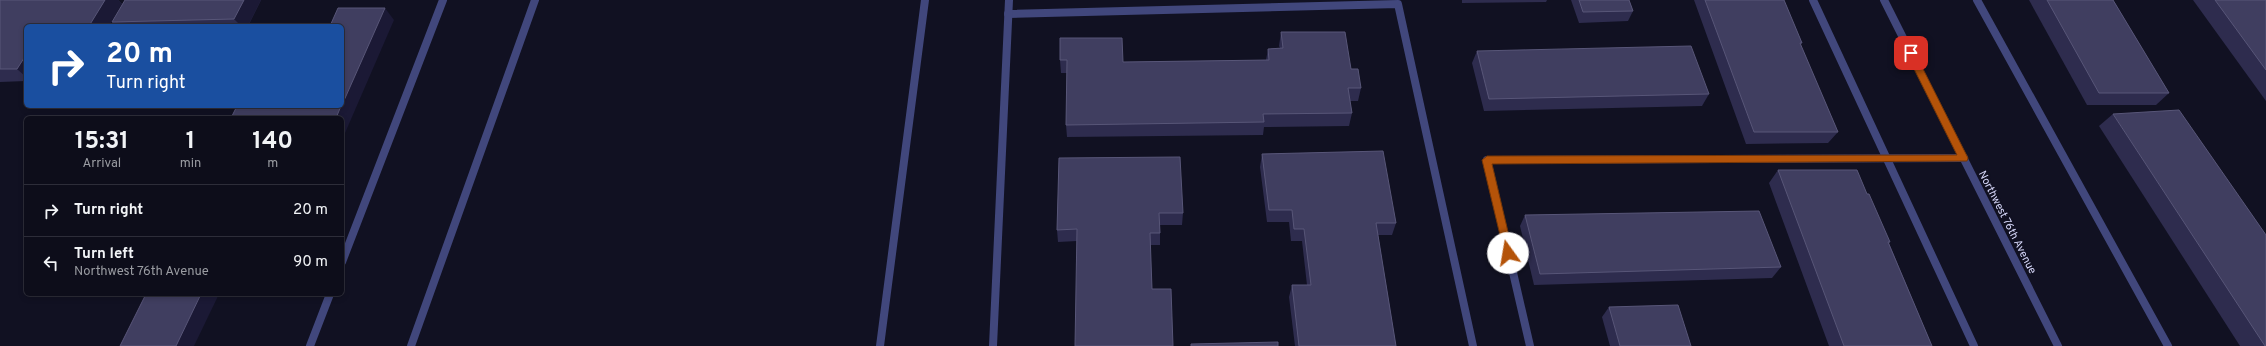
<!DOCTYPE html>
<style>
:root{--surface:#0d0d1a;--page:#1b1b27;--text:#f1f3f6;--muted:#9a9ca2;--line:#2d2d39}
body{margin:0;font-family:Overpass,sans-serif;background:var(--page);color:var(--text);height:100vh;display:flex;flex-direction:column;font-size:15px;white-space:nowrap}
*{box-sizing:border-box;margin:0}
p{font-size:13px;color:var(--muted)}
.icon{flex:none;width:22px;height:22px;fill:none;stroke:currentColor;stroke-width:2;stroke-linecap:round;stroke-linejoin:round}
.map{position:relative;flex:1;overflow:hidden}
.details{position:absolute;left:24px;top:116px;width:320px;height:180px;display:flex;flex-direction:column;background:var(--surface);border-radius:6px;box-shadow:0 2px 6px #0003,0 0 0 1px var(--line)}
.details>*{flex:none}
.banner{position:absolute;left:24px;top:24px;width:320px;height:84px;border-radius:6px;box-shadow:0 2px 6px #0003,0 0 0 1px var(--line);background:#1a4fa0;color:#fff;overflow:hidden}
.pin{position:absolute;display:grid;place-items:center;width:34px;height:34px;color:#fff;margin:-17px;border-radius:8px;box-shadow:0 2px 6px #0006}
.me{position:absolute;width:44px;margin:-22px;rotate:347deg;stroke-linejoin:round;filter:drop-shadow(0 0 3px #0008)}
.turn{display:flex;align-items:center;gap:14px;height:84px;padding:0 16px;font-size:18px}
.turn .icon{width:52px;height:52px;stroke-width:2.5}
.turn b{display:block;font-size:28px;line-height:34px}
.eta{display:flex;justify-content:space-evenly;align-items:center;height:68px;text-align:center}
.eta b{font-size:24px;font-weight:700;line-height:28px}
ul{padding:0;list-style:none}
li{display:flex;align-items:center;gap:12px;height:52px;padding:0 16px;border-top:1px solid var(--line)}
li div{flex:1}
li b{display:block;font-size:15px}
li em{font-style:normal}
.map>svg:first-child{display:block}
</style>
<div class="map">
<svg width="2266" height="346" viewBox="0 0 2266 346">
<rect width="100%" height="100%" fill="#112"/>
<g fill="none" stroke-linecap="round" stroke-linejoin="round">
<!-- service -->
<g stroke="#41477c" stroke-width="8">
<polyline points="1813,0 1974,346"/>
<polyline points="1977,0 2168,346"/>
<polyline points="1008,14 1398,4 1473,346"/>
<polyline points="342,262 443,0"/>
<polyline points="310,346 330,294"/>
<polyline points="411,346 535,0"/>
<polyline points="993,346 1009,0"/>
<polyline points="1530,346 1487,160 1964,158"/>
</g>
<!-- minor -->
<g stroke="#41477c" stroke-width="8">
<polyline points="1884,0 2058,346"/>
<polyline points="880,346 925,0"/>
</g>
</g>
<!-- wall -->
<g fill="#2e2c4e">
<polygon points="0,0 118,0 122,4 26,26 26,81 0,82"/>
<polygon points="125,0 261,0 248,26 116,26 112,22"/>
<polygon points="1462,0 1547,0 1546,2 1462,3"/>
<polygon points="1571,0 1629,0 1633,11 1628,21 1579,23"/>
<polygon points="1694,0 1784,0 1802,43 1800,44 1838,132 1828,143 1746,144"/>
<polygon points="2029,0 2113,0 2169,93 2156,105 2087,105"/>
<polygon points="2193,0 2266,0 2266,101"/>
<polygon points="1281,32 1351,69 1361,88 1358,101 1350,101 1352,113 1349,126 1264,127 1263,135 1067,137 1066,125 1067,73 1061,73 1060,60 1060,38 1123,62 1266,60 1268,49 1280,48 1279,46"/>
<polygon points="1477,51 1709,94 1702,106 1484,111 1472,63"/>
<polygon points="2113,114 2266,346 2240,346 2099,126"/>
<polygon points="1262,154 1396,223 1392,235 1378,235 1396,346 1295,346 1289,297 1292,285 1307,285 1302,241 1291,241 1289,222 1267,222 1260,167"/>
<polygon points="1059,158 1183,213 1182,225 1160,225 1160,245 1150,245 1152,289 1173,346 1077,241 1058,242 1057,230"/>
<polygon points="1778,170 1867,194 1890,242 1889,243 1932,346 1829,346 1769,183"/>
<polygon points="1525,215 1781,267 1772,278 1534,285 1520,226"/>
<polygon points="1609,307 1691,346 1610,346 1602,317"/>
</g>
<!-- shaded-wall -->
<g fill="#1b1935">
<polygon points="105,0 118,0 122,4 109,26 89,26"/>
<polygon points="244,0 261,0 248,26 241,26 234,19"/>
<polygon points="385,8 394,20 342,140 342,118 336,118 341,106 342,106 342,105"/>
<polygon points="26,55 26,77 17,69"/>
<polygon points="201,294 219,294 194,346 176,346"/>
</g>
<!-- building -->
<g fill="#403e60" stroke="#585678">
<polygon points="0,0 105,0 89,26 26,26 26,55 17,69 0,69"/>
<polygon points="125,0 244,0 234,19 112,22"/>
<polygon points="1579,0 1629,0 1633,11 1583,12"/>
<polygon points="1705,0 1784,0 1802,43 1800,43 1838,132 1754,132"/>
<polygon points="2047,0 2113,0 2169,93 2099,93"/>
<polygon points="2215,0 2266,0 2266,70"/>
<polygon points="338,8 385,8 342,105 342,26 330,26"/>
<polygon points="1281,32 1345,32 1351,69 1358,69 1361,88 1348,88 1352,113 1263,114 1264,122 1066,125 1067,60 1060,60 1060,38 1122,38 1123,62 1269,60 1268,49 1283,48"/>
<polygon points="1691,46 1709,94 1489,99 1477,51"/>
<polygon points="237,106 341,106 336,118 231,118"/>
<polygon points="2179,110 2266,235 2266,346 2265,346 2113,114"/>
<polygon points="1383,151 1396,223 1376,223 1396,346 1299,346 1292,285 1311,285 1304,229 1294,229 1292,210 1269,210 1262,154"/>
<polygon points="1180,157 1183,213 1159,213 1160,233 1150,233 1152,289 1171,289 1173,346 1075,346 1077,229 1057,230 1059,158"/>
<polygon points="1778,170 1857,170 1867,194 1869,194 1890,242 1888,242 1932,346 1844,346"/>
<polygon points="1759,211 1781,267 1540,274 1525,215"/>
<polygon points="146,294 201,294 176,346 120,346"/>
<polygon points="1678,305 1691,346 1620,346 1609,307"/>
<polygon points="1278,342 1278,346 1191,346 1191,344"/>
</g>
<!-- route -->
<polygon fill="#b45309" stroke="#753606" points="1911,50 1915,53 1968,158 1967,161 1492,164 1513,253 1508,257 1505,256 1482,160 1487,156 1957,155 1906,53"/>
<g text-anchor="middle" stroke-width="4" stroke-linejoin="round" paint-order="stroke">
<!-- street labels -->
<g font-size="11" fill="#d7d8fa" stroke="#112">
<text transform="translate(2008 222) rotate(63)" y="4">Northwest 76th Avenue</text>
</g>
</g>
</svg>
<div class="pin" style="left:1911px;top:53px;background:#d93025"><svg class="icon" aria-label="arrive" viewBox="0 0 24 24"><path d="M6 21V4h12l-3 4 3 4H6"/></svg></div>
<svg class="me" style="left:1508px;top:253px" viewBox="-20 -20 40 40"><circle r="19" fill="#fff"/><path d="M0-13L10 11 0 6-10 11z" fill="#b45309"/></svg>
<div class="banner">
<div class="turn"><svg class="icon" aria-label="right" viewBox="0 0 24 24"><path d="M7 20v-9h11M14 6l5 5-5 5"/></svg><div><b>20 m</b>Turn right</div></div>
</div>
<section class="details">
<div class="eta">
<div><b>15:31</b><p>Arrival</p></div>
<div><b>1</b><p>min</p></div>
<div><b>140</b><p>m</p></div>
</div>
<ul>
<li><svg class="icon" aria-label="right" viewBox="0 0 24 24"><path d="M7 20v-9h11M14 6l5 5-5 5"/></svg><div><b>Turn right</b></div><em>20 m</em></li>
<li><svg class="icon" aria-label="left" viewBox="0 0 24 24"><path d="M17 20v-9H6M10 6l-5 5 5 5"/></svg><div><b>Turn left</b><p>Northwest 76th Avenue</p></div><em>90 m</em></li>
</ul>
</section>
</div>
